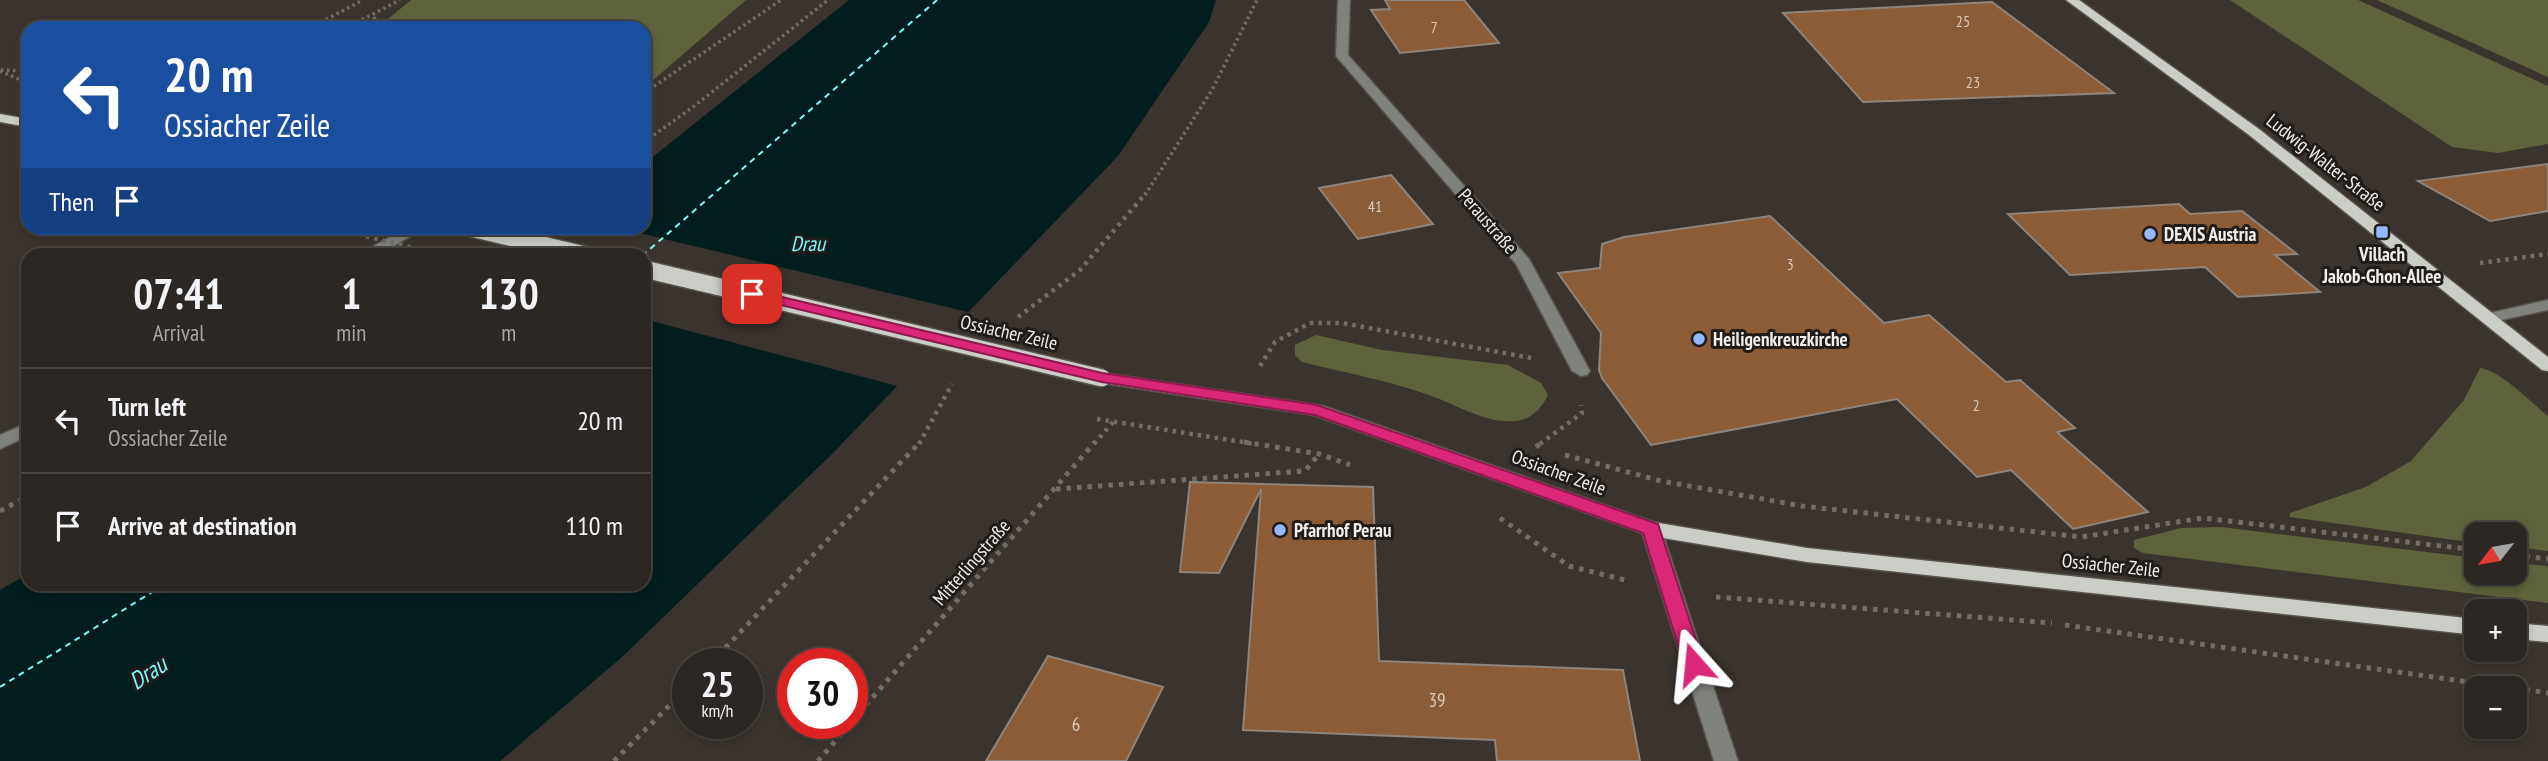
<!DOCTYPE html>
<meta charset="utf-8">
<style>
:root{--surface:#2c2722;--page:#342f2a;--text:#f1f3f6;--muted:#a6a5a5;--line:#484440}
body{margin:0;font-family:"PT Sans Narrow",sans-serif;background:var(--page);color:var(--text);height:100vh;display:flex;flex-direction:column;font-size:26px;white-space:nowrap}
*{box-sizing:border-box;margin:0}
p{font-size:23px;color:var(--muted)}
.icon{flex:none;width:38px;height:38px;fill:none;stroke:currentColor;stroke-width:2;stroke-linecap:round;stroke-linejoin:round}
.map{position:relative;flex:1;overflow:hidden}
.sheet{position:absolute;left:21px;top:248px;width:630px;height:343px;display:flex;flex-direction:column;background:var(--surface);border-radius:21px;box-shadow:0 4px 10px #0003,0 0 0 2px var(--line)}
.sheet>*{flex:none}
.top-card{position:absolute;left:21px;top:21px;width:630px;height:214px;border-radius:21px;box-shadow:0 4px 10px #0003,0 0 0 2px var(--line);background:#1a4fa0;color:#fff;overflow:hidden}
.needle{width:46px;rotate:239deg}
.buttons{position:absolute;left:2464px;top:522px;display:grid;gap:14px}
.buttons a{display:grid;place-items:center;width:63px;height:63px;border-radius:14px;background:var(--surface);box-shadow:0 4px 10px #0003,0 0 0 2px var(--line);font-size:35px}
.speed{position:absolute;left:672px;top:648px;display:flex;gap:14px;font-size:35px;font-weight:700;text-align:center}
.speed>*{display:grid;place-content:center;width:91px;height:91px;border-radius:50%;background:var(--surface);box-shadow:0 4px 10px #0003,0 0 0 2px var(--line);line-height:1}
.speed small{font-size:18px;font-weight:400}
.speed .limit{border:10px solid #d22;background:#fff;color:#111}
.pin{position:absolute;display:grid;place-items:center;width:60px;height:60px;color:#fff;margin:-30px;border-radius:14px;box-shadow:0 4px 10px #0006}
.me{position:absolute;width:77px;margin:-38px;rotate:342deg;stroke-linejoin:round;filter:drop-shadow(0 0 5px #0008)}
.turn{display:flex;align-items:center;gap:24px;height:147px;padding:0 28px;font-size:32px}
.turn .icon{width:91px;height:91px;stroke-width:2.5}
.turn b{display:block;font-size:49px;line-height:60px}
.then{display:flex;align-items:center;height:66px;padding:0 28px;background:#0003;gap:14px;font-size:26px}
.eta{display:flex;justify-content:space-evenly;align-items:center;height:119px;text-align:center}
.eta b{font-size:42px;font-weight:600;line-height:49px}
ul{padding:0;list-style:none}
li{display:flex;align-items:center;gap:21px;height:105px;padding:0 28px;border-top:2px solid var(--line)}
li div{flex:1}
li b{display:block;font-size:26px}
li em{font-style:normal}
.map>svg:first-child{display:block}
</style>
<div class="map">
<svg width="2548" height="761" viewBox="0 0 2548 761">
<rect width="100%" height="100%" fill="#3b342e"/>
<!-- green -->
<g fill="#5e633d">
<polygon points="411,0 746,0 644,88 644,28 377,28"/>
<polygon points="2230,0 2358,0 2548,86 2548,144 2498,153 2452,147"/>
<polygon points="2377,0 2548,0 2548,77"/>
<path d="M1316 335 1382 350 1508 365 1541 383 1548 395C1541 409 1532 419 1516 421 1483 424 1453 402 1423 393 1384 380 1343 372 1302 362L1295 355V345Z"/>
<path d="M2480 368C2500 370 2532 403 2548 416V551L2515 547V534H2476V543L2290 517V513L2366 487 2411 461 2464 400Z"/>
<polygon points="2221,527 2476,558 2476,572 2515,572 2515,563 2548,566 2548,603 2143,553 2134,548 2134,540 2181,528"/>
</g>
<!-- water -->
<polygon fill="#021d1e" points="849,0 1216,0 1209,22 1118,156 833,453 621,658 500,761 0,761 0,590 28,574 28,584 644,584 644,256 556,228 644,228 644,164"/>
<!-- pier -->
<polygon fill="#3b342e" points="549,228 619,228 972,313 901,387 644,319 644,256 513,256"/>
<g fill="none" stroke-linecap="round" stroke-linejoin="round">
<!-- ferry -->
<g stroke="#7af8fb" stroke-width="2" stroke-dasharray="6 5" stroke-linecap="butt">
<polyline points="642,256 937,0"/>
<polyline points="0,687 165,584"/>
</g>
</g>
<!-- building -->
<g fill="#8b5c35" stroke="#8c847d" stroke-width="2">
<polygon points="1385,0 1464,0 1499,43 1400,53 1371,10 1390,9"/>
<polygon points="1992,2 2114,93 1863,102 1783,13"/>
<polygon points="2548,164 2548,211 2490,221 2418,181"/>
<polygon points="1391,175 1433,224 1358,239 1319,188"/>
<polygon points="2179,204 2190,214 2242,211 2297,254 2275,255 2320,292 2238,297 2205,267 2070,275 2008,214"/>
<polygon points="1770,216 1884,323 1929,315 2006,382 2020,380 2075,428 2057,432 2148,512 2073,529 2011,470 1977,477 1897,399 1651,445 1602,378 1599,370 1601,333 1558,273 1600,268 1602,244 1624,237"/>
<polygon points="1190,482 1373,487 1379,661 1623,670 1640,761 1497,761 1495,740 1243,730 1261,489 1219,573 1180,572"/>
<polygon points="1048,656 1163,687 1126,761 986,761"/>
</g>
<g fill="none" stroke-linecap="round" stroke-linejoin="round">
<defs>
<g id="minor">
<polygon points="1338,0 1350,0 1348,55 1529,259 1590,371 1587,375 1581,376 1572,371 1516,264 1336,56"/>
<polygon points="406,228 425,228 376,256 356,256"/>
<polygon points="2548,300 2548,310 2487,323 2479,318 2481,315"/>
<polygon points="28,423 28,436 0,449 0,435"/>
<polygon points="1651,522 1658,524 1661,529 1738,761 1714,761 1641,529 1644,524"/>
</g>
<g id="major">
<polygon points="2066,0 2079,0 2259,129 2548,357 2548,371 2542,370 2249,135"/>
<polygon points="0,114 28,119 28,127 0,122"/>
<polygon points="1102,373 1323,406 1653,522 1807,548 2476,619 2476,635 1807,562 1651,536 1314,415 1096,382 1093,378"/>
<polygon points="2515,623 2548,626 2548,642 2515,639"/>
</g>
</defs>
<!-- minor casing -->
<use href="#minor" stroke="#58524c" stroke-width="3"/>
<!-- major casing -->
<use href="#major" stroke="#58524c" stroke-width="3"/>
<!-- path-far2 -->
<g stroke="#736d68" stroke-width="3.5" stroke-dasharray="2.5 3.5" stroke-linecap="butt">
<polyline points="310,28 363,0"/>
<polyline points="346,28 400,0"/>
<polyline points="367,28 375,19 372,16"/>
<polyline points="1,70 28,71"/>
<polyline points="0,71 28,83"/>
<polyline points="644,93 781,0"/>
<polyline points="644,142 693,107 828,0"/>
<polyline points="1145,195 1212,90 1257,0"/>
</g>
<!-- path-far1 -->
<g stroke="#736d68" stroke-width="4.5" stroke-dasharray="3.5 5" stroke-linecap="butt">
<polyline points="2480,263 2548,254"/>
<polyline points="1018,317 1080,270 1146,193"/>
<polyline points="1260,366 1275,342 1310,323 1342,323 1531,358"/>
<polyline points="1097,419 1255,444"/>
<polyline points="919,444 952,384"/>
<polyline points="1094,444 1113,422"/>
<polyline points="1540,444 1582,413 1581,405"/>
</g>
<!-- path -->
<g stroke="#736d68" stroke-width="5" stroke-dasharray="4.5 6" stroke-linecap="butt">
<polyline points="1244,442 1319,454 1350,465"/>
<polyline points="1536,447 1543,442"/>
<polyline points="1565,455 1661,481 1802,506 2081,537 2203,518 2476,550"/>
<polyline points="1056,489 1305,471 1319,454"/>
<polyline points="0,511 28,496"/>
<polyline points="1500,518 1569,566 1625,580"/>
<polyline points="2515,555 2548,559"/>
<polyline points="1716,597 2052,623"/>
<polyline points="2065,625 2511,688"/>
<polyline points="711,663 920,442"/>
<polyline points="2515,688 2548,693"/>
<polyline points="852,721 1095,442"/>
<polyline points="614,761 688,687"/>
<polyline points="818,761 851,723"/>
</g>
<!-- minor -->
<use href="#minor" fill="#80827e" fill-rule="evenodd"/>
<!-- major -->
<use href="#major" fill="#cacec6" fill-rule="evenodd"/>
<defs>
<g id="major-bridge">
<polyline points="471,228 589,256"/>
<polyline points="644,269 1102,378"/>
</g>
</defs>
<!-- major-bridge casing -->
<use href="#major-bridge" stroke="#58524c" stroke-width="20" stroke-linecap="butt"/>
<!-- path-bridge -->
<polyline stroke="#736d68" stroke-width="4.5" stroke-dasharray="3.5 5" stroke-linecap="butt" points="333,228 441,255"/>
<!-- major-bridge -->
<use href="#major-bridge" stroke="#cacec6" stroke-width="17"/>
</g>
<!-- route -->
<polygon fill="#db2777" stroke="#8e194d" stroke-width="2" points="752,290 1102,373 1317,405 1658,524 1704,664 1701,669 1694,671 1687,669 1684,664 1643,533 1315,415 1102,382 747,297 744,294 747,291"/>
<!-- markers -->
<g fill="#94b7fd" stroke="#1f1c19" stroke-width="2.5">
<rect x="2375" y="225" width="14" height="14" rx="3.5"/>
<circle cx="2150" cy="234" r="7"/>
<circle cx="1699" cy="339" r="7"/>
<circle cx="1280" cy="530" r="7"/>
</g>
<g text-anchor="middle" stroke-width="6" stroke-linejoin="round" paint-order="stroke">
<!-- number labels -->
<g font-size="16" fill="#d9cabd">
<text x="1963" y="27">25</text>
<text x="1434" y="33">7</text>
<text x="1973" y="88">23</text>
<text x="1375" y="212">41</text>
<text x="1790" y="270">3</text>
<text x="1976" y="411">2</text>
</g>
<!-- street labels -->
<g font-size="19" fill="#f3eeea" stroke="#1f1c19">
<text transform="translate(2326 162) rotate(38)" y="7">Ludwig-Walter-Straße</text>
<text transform="translate(1488 221) rotate(49)" y="7">Peraustraße</text>
<text transform="translate(1009 332) rotate(13)" y="7">Ossiacher Zeile</text>
<text transform="translate(1559 472) rotate(20)" y="7">Ossiacher Zeile</text>
<text transform="translate(971 562) rotate(-49)" y="7">Mitterlingstraße</text>
<text transform="translate(2111 565) rotate(6)" y="7">Ossiacher Zeile</text>
</g>
<!-- poi labels -->
<g font-size="19" font-weight="bold" fill="#f3eeea" stroke="#1f1c19" text-anchor="start">
<text x="2164" y="241">DEXIS Austria</text>
<text x="2382" y="261" text-anchor="middle">Villach<tspan x="2382" dy="22">Jakob-Ghon-Allee</tspan></text>
<text x="1713" y="346">Heiligenkreuzkirche</text>
<text x="1294" y="537">Pfarrhof Perau</text>
</g>
<!-- near-number labels -->
<g font-size="19" fill="#d9cabd">
<text x="1437" y="707">39</text>
<text x="1076" y="731">6</text>
</g>
<!-- water labels -->
<g font-size="21" font-style="italic" fill="#7af8fb" stroke="#1f1c19">
<text x="808" y="251">Drau</text>
</g>
<!-- near-water labels -->
<g font-size="24" font-style="italic" fill="#7af8fb" stroke="#1f1c19">
<text transform="translate(148 673) rotate(-33)" y="8">Drau</text>
</g>
</g>
</svg>
<div class="buttons">
<a><svg class="needle" viewBox="-14 -14 28 28"><path d="M0-13l5 13h-10z" fill="#e53935"/><path d="M0 13l5-13h-10z" fill="#a6a5a5"/></svg></a>
<a>+</a>
<a>−</a>
</div>
<div class="speed"><div>25<small>km/h</small></div><div class="limit">30</div></div>
<div class="pin" style="left:752px;top:294px;background:#d93025"><svg class="icon" aria-label="arrive" viewBox="0 0 24 24"><path d="M6 21V4h12l-3 4 3 4H6"/></svg></div>
<svg class="me" style="left:1694px;top:664px" viewBox="-20 -20 40 40"><path d="M0-17L14 15 0 8-14 15z" fill="#db2777" stroke="#fff" stroke-width="4"/></svg>
<div class="top-card">
<div class="turn"><svg class="icon" aria-label="left" viewBox="0 0 24 24"><path d="M17 20v-9H6M10 6l-5 5 5 5"/></svg><div><b>20 m</b>Ossiacher Zeile</div></div>
<div class="then">Then<svg class="icon" aria-label="arrive" viewBox="0 0 24 24"><path d="M6 21V4h12l-3 4 3 4H6"/></svg></div>
</div>
<section class="sheet">
<div class="eta">
<div><b>07:41</b><p>Arrival</p></div>
<div><b>1</b><p>min</p></div>
<div><b>130</b><p>m</p></div>
</div>
<ul>
<li><svg class="icon" aria-label="left" viewBox="0 0 24 24"><path d="M17 20v-9H6M10 6l-5 5 5 5"/></svg><div><b>Turn left</b><p>Ossiacher Zeile</p></div><em>20 m</em></li>
<li><svg class="icon" aria-label="arrive" viewBox="0 0 24 24"><path d="M6 21V4h12l-3 4 3 4H6"/></svg><div><b>Arrive at destination</b></div><em>110 m</em></li>
</ul>
</section>
</div>
